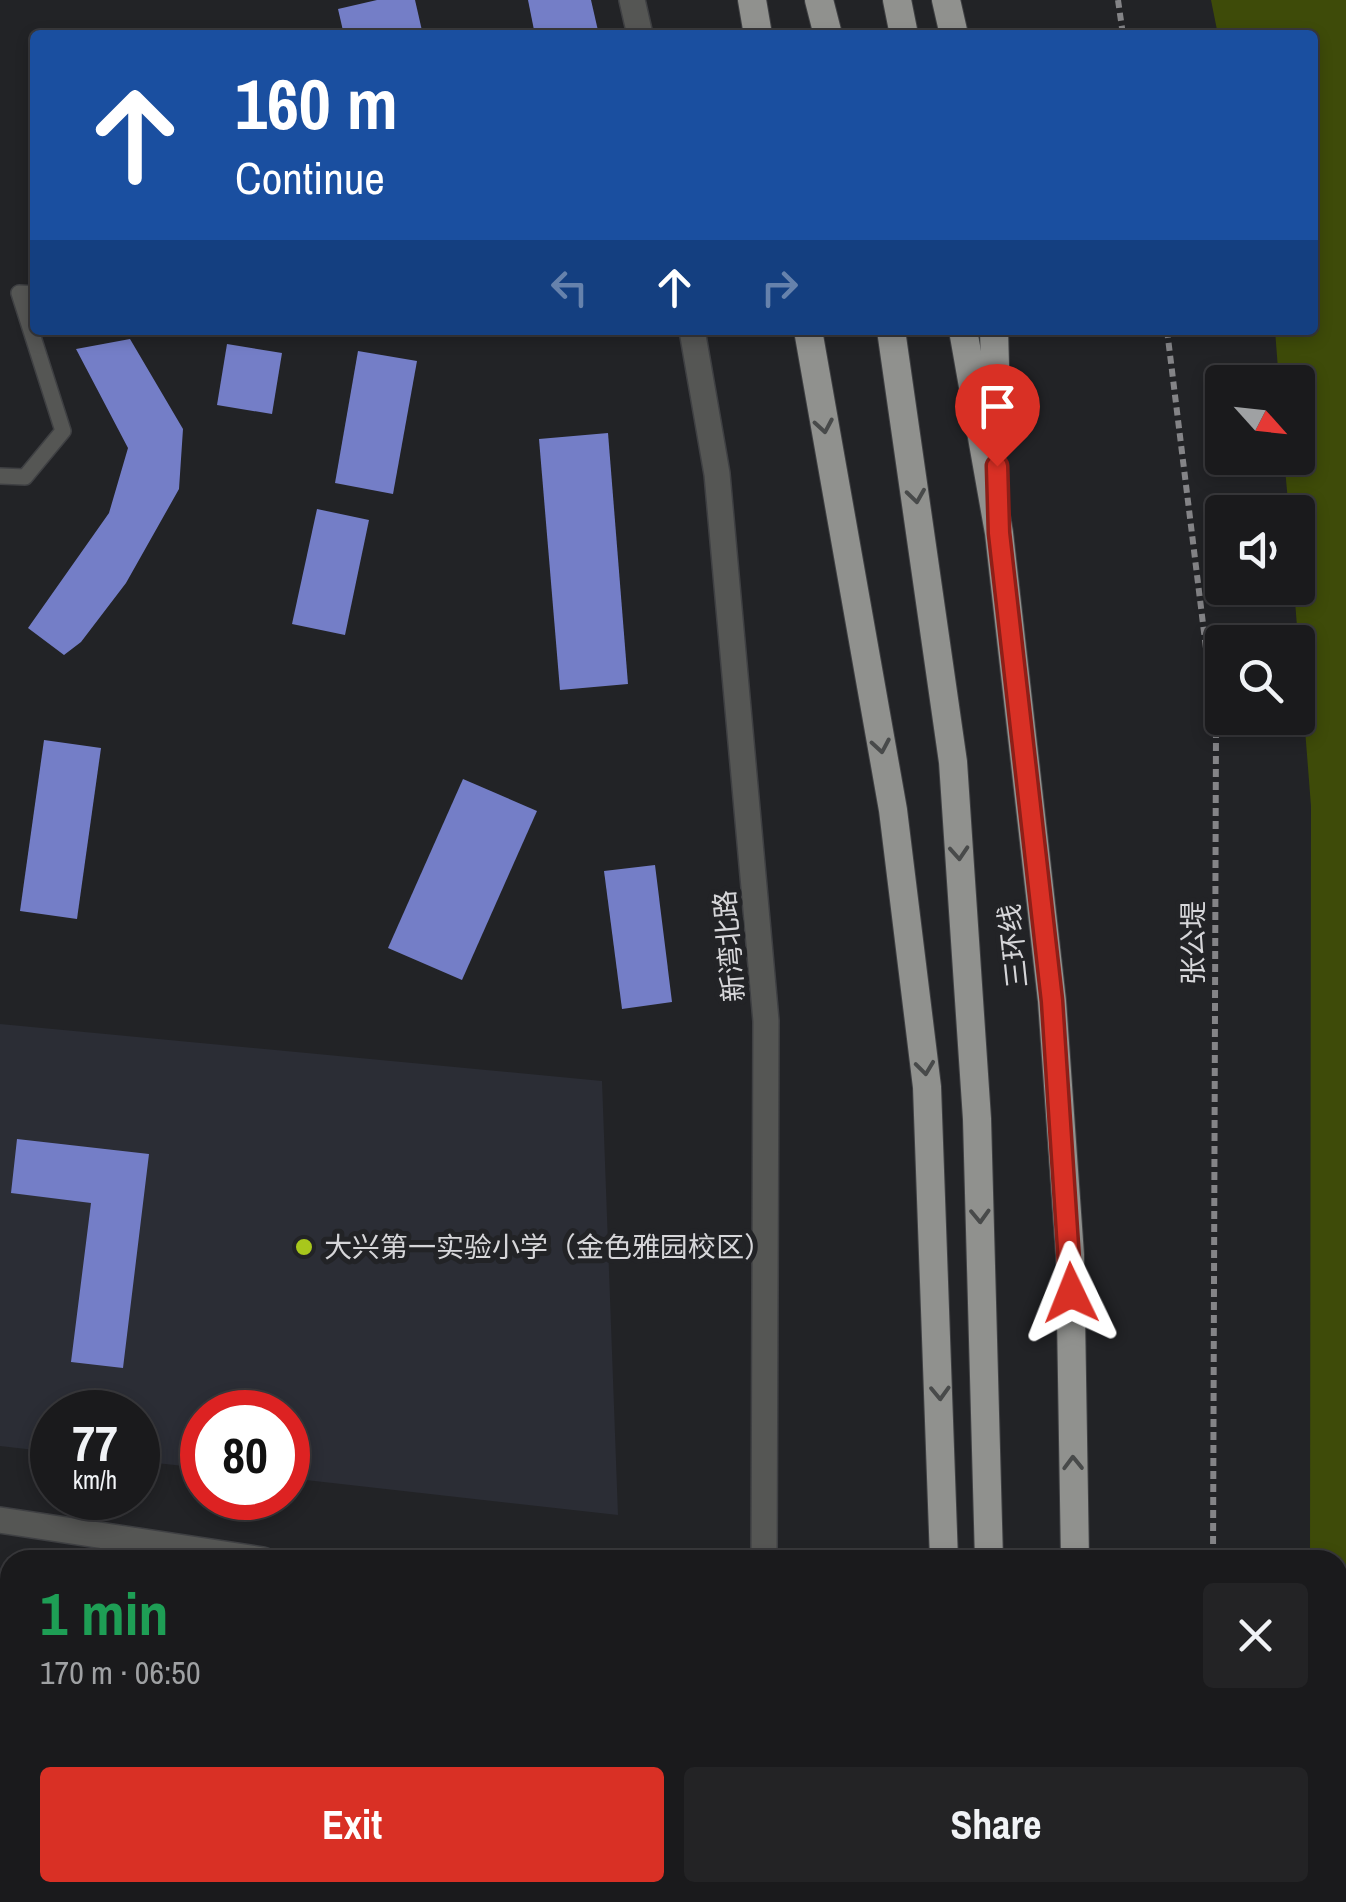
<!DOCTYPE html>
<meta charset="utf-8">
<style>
:root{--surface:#1a1a1c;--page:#232325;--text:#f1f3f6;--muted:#9fa1a3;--line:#38383b;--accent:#d93025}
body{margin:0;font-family:"Archivo Narrow","Noto Sans SC",sans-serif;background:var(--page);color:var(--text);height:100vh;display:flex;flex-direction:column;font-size:38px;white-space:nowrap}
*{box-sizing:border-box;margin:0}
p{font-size:32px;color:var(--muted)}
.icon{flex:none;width:55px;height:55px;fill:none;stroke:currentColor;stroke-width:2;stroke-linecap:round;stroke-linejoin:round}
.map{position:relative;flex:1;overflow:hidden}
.side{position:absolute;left:0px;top:1550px;width:1348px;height:352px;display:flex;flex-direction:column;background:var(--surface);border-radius:30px 30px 0 0;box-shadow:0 5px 15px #0003,0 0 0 2px var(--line)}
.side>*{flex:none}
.hud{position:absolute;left:30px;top:30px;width:1288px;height:305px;border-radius:10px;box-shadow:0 5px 15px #0003,0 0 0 2px var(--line);background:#1a4fa0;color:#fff;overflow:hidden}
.needle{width:65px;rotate:117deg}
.controls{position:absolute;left:1205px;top:365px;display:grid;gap:20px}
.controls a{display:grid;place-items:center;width:110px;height:110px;border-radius:10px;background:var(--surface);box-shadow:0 5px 15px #0003,0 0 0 2px var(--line);font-size:50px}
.speed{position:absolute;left:30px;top:1390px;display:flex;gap:20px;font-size:50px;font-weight:700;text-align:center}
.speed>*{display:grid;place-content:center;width:130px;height:130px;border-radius:50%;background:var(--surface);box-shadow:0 5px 15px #0003,0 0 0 2px var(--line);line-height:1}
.speed small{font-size:25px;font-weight:400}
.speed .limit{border:15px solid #d22;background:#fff;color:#111}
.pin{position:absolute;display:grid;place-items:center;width:85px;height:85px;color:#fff;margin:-102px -42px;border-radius:50% 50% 50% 0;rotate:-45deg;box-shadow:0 0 10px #0007}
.pin .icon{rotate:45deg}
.me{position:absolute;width:110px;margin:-55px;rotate:358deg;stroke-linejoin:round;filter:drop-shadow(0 0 8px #0008)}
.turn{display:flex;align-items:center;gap:35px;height:210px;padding:0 40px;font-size:45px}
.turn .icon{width:130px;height:130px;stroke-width:2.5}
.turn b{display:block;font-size:70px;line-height:85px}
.lanes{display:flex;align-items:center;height:95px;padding:0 40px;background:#0003;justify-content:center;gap:50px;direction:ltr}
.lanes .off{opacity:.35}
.round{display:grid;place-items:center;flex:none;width:105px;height:105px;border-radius:10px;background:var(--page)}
.overview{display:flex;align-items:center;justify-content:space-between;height:170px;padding:0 40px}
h1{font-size:60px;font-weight:700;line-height:75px;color:#1e9e55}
.primary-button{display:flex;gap:20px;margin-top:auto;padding:20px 40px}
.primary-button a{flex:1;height:115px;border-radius:10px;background:var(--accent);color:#fff;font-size:40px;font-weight:700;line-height:115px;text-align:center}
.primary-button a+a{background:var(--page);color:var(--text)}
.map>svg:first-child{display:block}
</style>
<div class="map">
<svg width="1346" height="1902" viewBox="0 0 1346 1902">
<rect width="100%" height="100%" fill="#222326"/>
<!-- built -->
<polygon fill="#2b2d35" points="0,1024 602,1081 618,1515 288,1478 288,1412 202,1412 202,1468 138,1461 138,1412 52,1412 52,1452 0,1446"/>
<!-- green -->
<polygon fill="#3e4b09" points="1211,0 1346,0 1346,1902 1308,1902 1309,1893 1338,1892 1338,1560 1310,1560 1311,806 1294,588 1298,512 1289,512 1284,458 1298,458 1298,382 1279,382 1275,330 1312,330 1312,35 1218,35"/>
<!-- building -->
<g fill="#747ec7">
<polygon points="377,0 415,0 423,35 344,35 338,9"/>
<polygon points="528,0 591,0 599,35 535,35"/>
<polygon points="130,339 183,429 179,489 126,583 81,642 64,655 28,628 109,513 128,448 76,349"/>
<polygon points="227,344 282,353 272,414 217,405"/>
<polygon points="358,351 417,361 393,494 335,483"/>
<polygon points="608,433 628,684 560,690 539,439"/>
<polygon points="317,509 369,520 345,635 292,624"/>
<polygon points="44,740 101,748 77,919 20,911"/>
<polygon points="463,779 537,811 462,980 388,948"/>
<polygon points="655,865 672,1002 622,1009 604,871"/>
<polygon points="17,1139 149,1154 123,1368 71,1362 91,1203 11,1193"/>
</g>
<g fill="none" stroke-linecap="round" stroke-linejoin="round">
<defs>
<polyline id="service" points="0,476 25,477 63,431 19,293 35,294"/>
<g id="minor">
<polyline points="632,0 640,35"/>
<polyline points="692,330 717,474 766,1021 764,1560"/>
<polyline points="771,1892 771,1902"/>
</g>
<polyline id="tertiary" points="0,1520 263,1560"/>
<g id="trunk">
<polyline points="752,0 758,35"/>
<polyline points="819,0 828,35"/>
<polyline points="897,0 904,35"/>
<polyline points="946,0 954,35"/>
<polyline points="808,330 893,810 927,1087 944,1560"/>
<polyline points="891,330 953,762 977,1119 989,1560"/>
<polyline points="963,330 999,533 1052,1001 1070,1255 1075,1560"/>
<polyline points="994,330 997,437"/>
<polyline points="951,1892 951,1902"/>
<polyline points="991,1892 992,1902"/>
<polyline points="1071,1902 1071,1892"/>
</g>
</defs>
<!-- service casing -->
<use href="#service" stroke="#3f4043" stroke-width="18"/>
<!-- minor casing -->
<use href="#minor" stroke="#3f4043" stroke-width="28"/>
<!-- tertiary casing -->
<use href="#tertiary" stroke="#3f4043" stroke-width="28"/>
<!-- trunk casing -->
<use href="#trunk" stroke="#3f4043" stroke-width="30"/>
<!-- path -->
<g stroke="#848487" stroke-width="6" stroke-dasharray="8 5" stroke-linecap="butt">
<polyline points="1118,0 1123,35"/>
<polyline points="1167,330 1216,730 1213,1560"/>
<polyline points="1213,1902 1213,1892"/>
</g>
<!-- service -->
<use href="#service" stroke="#555654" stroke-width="15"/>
<!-- minor -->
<use href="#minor" stroke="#555654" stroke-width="25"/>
<!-- tertiary -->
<use href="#tertiary" stroke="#555654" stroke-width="25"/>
<!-- trunk -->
<use href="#trunk" stroke="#90918e" stroke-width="28"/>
</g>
<!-- one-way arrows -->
<defs><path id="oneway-chevron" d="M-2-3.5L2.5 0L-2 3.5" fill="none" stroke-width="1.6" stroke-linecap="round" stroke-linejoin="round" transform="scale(2.5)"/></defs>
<g stroke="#484a4a">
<use href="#oneway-chevron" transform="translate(824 426) rotate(80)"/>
<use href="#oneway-chevron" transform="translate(916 496) rotate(82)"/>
<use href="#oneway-chevron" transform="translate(881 746) rotate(80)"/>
<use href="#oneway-chevron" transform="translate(959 853) rotate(86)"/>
<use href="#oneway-chevron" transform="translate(925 1068) rotate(83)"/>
<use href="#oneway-chevron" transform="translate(980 1216) rotate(88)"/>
<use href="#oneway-chevron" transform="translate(940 1393) rotate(88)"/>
<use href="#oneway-chevron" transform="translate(1073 1463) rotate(-91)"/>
</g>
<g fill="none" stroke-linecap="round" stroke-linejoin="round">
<defs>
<polyline id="route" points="997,466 999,533 1052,1001 1071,1293"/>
</defs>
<!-- route casing -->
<use href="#route" stroke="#8d1f18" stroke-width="25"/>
<!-- route -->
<use href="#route" stroke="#d93025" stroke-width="18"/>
</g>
<!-- markers -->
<circle fill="#a8c71c" stroke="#222326" stroke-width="4" cx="304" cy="1247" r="10"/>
<g text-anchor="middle" stroke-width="10" stroke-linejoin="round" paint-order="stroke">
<!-- street labels -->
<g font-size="28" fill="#d6d6d9" stroke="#222326">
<text transform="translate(1193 943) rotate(-90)" y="10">张公堤</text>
<text transform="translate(729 946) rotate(-95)" y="10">新湾北路</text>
<text transform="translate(1013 946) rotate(-96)" y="10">三环线</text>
</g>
<!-- poi labels -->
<g font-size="28" fill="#d6d6d9" stroke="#222326" text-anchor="start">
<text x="324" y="1257">大兴第一实验小学（金色雅园校区）</text>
</g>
</g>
</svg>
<div class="controls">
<a><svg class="needle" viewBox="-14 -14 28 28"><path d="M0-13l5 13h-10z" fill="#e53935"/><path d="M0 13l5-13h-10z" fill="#9fa1a3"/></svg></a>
<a><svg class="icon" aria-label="sound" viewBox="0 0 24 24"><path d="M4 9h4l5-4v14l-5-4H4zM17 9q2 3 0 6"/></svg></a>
<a><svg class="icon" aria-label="search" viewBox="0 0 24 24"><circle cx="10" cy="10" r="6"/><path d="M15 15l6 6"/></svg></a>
</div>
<div class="speed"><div>77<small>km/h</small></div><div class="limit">80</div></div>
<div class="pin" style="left:997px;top:466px;background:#d93025"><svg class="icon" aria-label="arrive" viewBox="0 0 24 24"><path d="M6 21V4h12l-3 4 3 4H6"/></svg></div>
<svg class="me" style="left:1071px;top:1293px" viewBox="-20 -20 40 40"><path d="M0-17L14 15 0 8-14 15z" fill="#d93025" stroke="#fff" stroke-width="4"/></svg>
<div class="hud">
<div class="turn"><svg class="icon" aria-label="ahead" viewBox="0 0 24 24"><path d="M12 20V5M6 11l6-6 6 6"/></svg><div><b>160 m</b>Continue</div></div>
<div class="lanes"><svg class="icon off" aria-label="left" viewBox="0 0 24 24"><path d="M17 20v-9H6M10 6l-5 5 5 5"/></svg><svg class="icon" aria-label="ahead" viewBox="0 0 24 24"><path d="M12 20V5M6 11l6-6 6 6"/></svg><svg class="icon off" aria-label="right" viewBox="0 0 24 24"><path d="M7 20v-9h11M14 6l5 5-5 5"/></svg></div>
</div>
<section class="side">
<div class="overview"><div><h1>1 min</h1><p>170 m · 06:50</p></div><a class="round"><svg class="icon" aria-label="close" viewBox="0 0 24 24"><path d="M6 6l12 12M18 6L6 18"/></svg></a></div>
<div class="primary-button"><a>Exit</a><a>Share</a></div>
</section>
</div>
